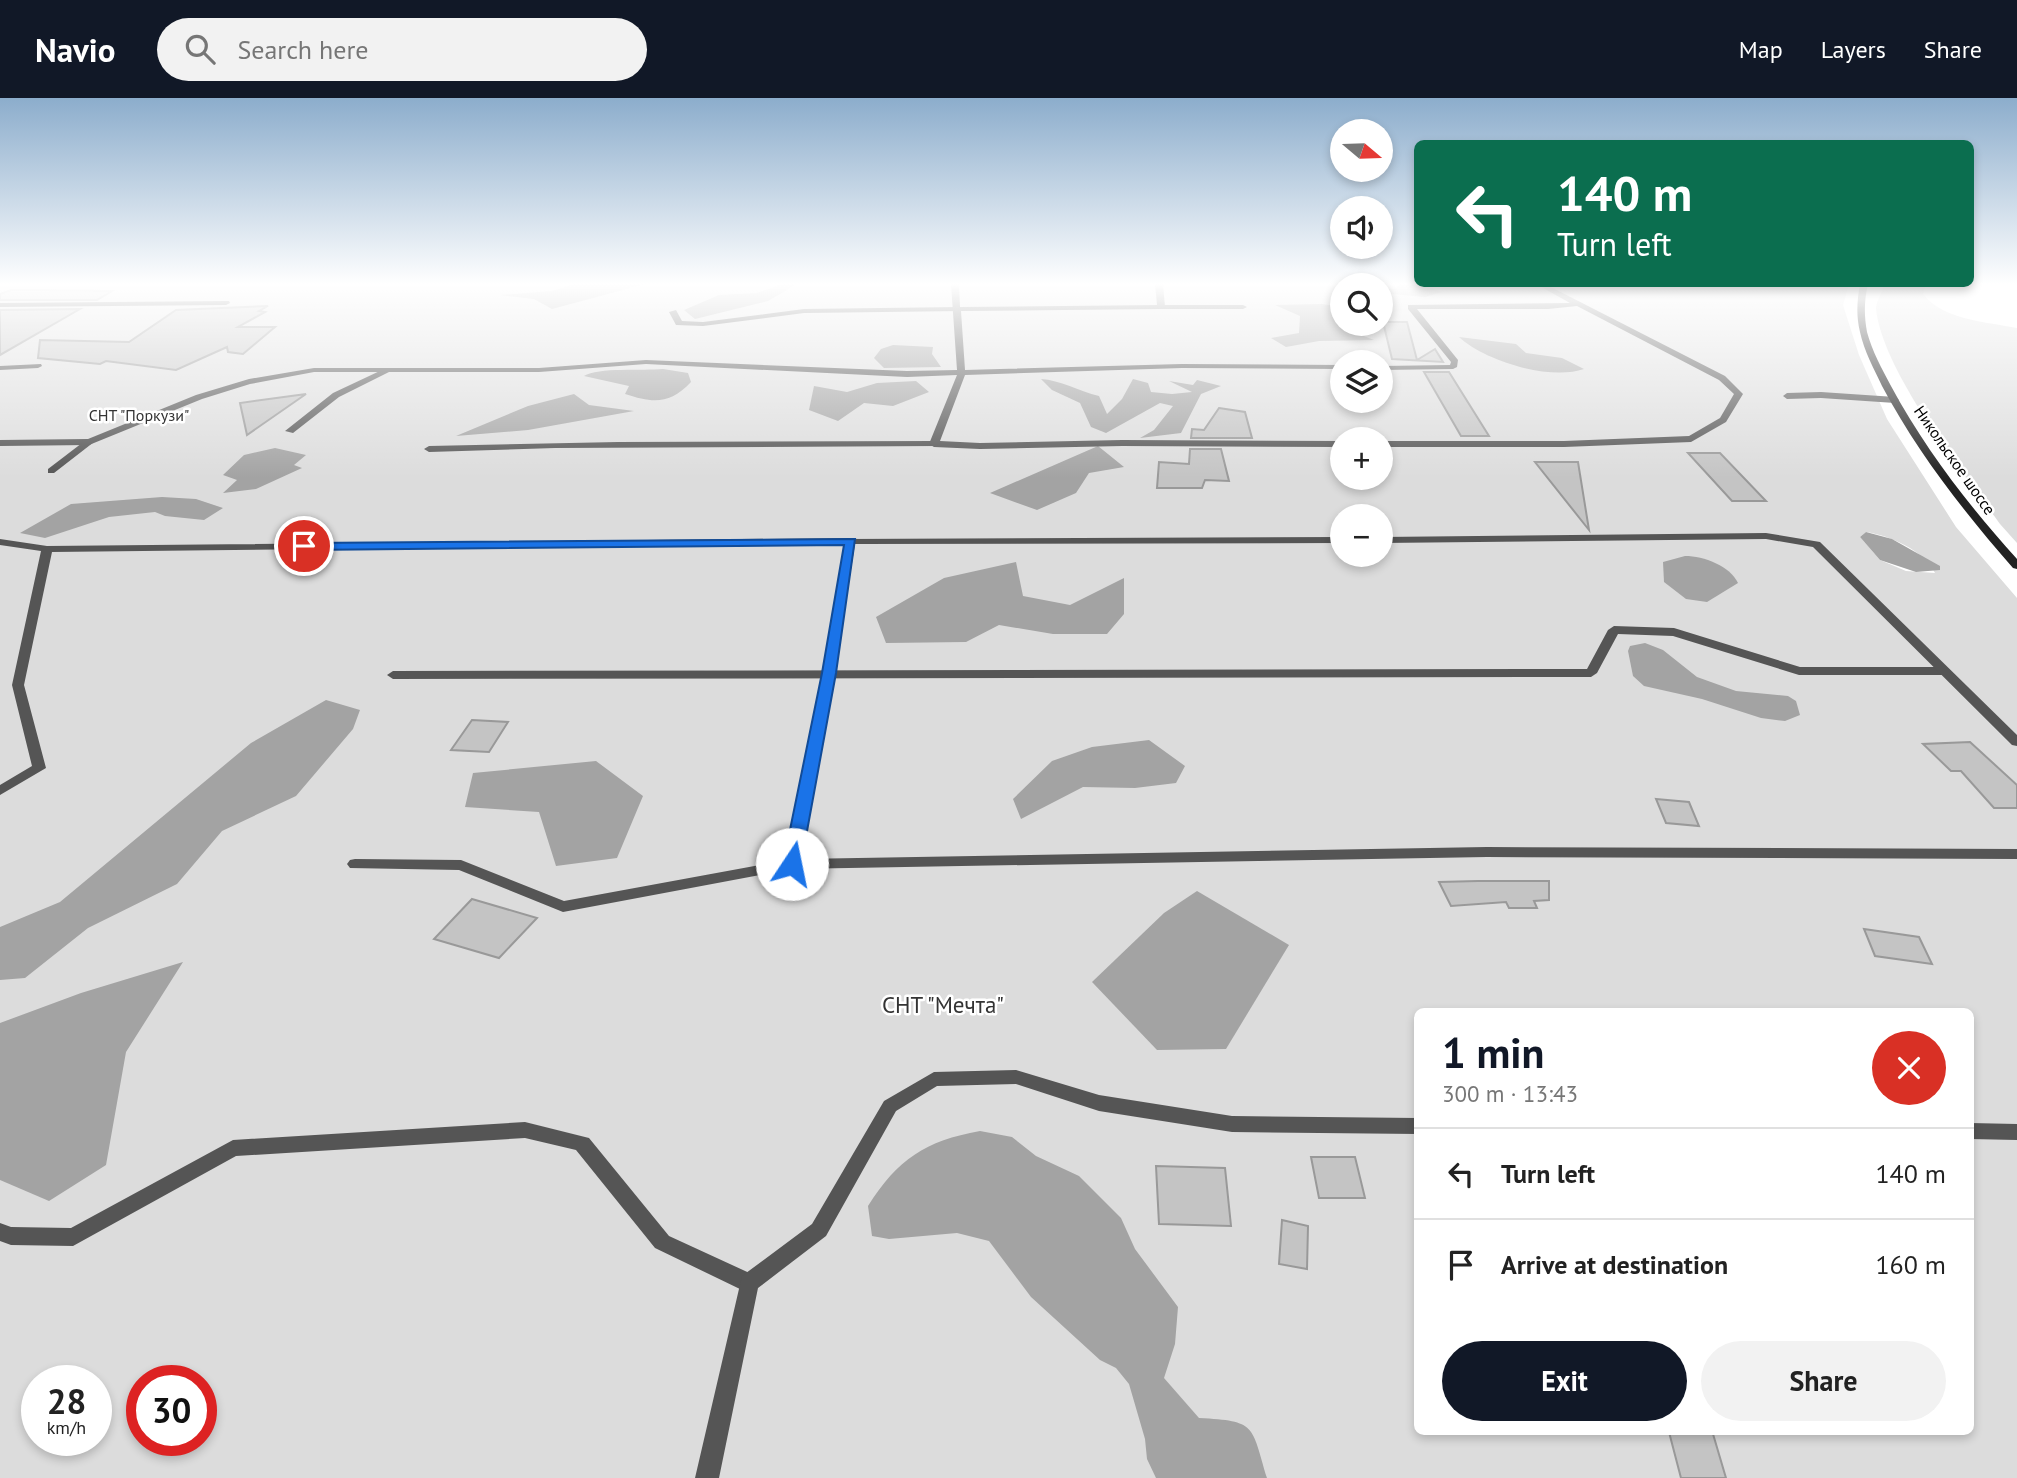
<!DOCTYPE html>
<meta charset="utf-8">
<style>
:root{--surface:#fff;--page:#f2f2f2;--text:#222;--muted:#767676;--line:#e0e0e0;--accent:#111827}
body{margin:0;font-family:"PT Sans",sans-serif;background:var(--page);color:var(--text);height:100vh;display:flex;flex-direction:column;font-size:26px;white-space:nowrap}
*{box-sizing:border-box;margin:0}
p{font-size:23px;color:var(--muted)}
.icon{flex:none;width:38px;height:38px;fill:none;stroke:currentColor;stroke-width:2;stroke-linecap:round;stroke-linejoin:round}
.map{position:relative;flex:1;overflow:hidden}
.side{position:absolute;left:1414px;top:910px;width:560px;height:427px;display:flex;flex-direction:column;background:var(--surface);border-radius:10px;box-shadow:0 4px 10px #0003}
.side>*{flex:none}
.hud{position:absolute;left:1414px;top:42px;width:560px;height:147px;border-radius:10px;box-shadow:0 4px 10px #0003;background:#0b6e4f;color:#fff;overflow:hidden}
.needle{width:46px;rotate:109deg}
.controls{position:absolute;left:1330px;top:21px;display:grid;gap:14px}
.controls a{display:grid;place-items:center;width:63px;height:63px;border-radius:50%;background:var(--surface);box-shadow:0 4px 10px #0003;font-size:35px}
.speed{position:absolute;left:21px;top:1267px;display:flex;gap:14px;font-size:35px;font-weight:700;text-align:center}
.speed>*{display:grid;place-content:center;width:91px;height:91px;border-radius:50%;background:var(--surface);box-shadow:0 4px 10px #0003;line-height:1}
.speed small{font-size:18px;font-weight:400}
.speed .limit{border:10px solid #d22;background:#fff;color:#111}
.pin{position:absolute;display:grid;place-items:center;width:60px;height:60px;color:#fff;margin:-30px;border:4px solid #fff;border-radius:50%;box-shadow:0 2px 7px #0007}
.me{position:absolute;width:77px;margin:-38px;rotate:11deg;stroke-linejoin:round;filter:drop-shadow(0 0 5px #0008)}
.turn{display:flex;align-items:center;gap:24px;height:147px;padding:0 28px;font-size:32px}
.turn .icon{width:91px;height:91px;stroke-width:2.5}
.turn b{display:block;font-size:49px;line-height:60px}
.round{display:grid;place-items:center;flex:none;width:74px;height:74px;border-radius:37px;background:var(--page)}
.overview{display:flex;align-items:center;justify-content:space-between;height:119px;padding:0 28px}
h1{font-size:42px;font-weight:600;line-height:52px;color:var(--accent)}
.action{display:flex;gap:14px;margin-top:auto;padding:14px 28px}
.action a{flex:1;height:80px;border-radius:42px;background:var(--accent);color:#fff;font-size:28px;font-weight:600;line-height:80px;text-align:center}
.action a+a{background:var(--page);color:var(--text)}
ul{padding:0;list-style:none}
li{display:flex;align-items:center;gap:21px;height:91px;padding:0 28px;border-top:2px solid var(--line)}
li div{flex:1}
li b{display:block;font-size:26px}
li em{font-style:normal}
header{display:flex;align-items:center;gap:42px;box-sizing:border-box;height:98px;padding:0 35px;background:var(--accent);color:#fff}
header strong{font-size:33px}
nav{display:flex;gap:38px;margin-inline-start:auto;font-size:24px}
.search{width:490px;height:63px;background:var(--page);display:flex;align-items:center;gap:18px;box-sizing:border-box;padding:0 24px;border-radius:38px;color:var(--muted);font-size:26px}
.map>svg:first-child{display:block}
</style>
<header>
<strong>Navio</strong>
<div class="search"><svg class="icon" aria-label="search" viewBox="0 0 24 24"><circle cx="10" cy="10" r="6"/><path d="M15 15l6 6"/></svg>Search here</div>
<nav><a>Map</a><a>Layers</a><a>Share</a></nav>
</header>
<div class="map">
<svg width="2017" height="1380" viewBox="0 0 2017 1380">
<rect width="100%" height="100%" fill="#fff"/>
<!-- green -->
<g fill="#dcdcdc" fill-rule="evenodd">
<path d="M0 186H1849L1843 207 1859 257 1887 321 1956 429 2017 500V1380H0ZM1342 187H1381V226H1342ZM1342 264H1381V303H1342ZM1342 341H1381V380H1342ZM1342 418H1381V457H1342ZM1866 434C1891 438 1923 452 1935 475L1906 473 1880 462 1860 439ZM1418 914H1970V1334H1418ZM37 1283H96V1342H37ZM142 1283H201V1342H142Z"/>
<path d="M1885 186H1926L1923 196C1943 222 1987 224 2017 230V445L2000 426C1963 374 1883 274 1876 211 1876 204 1882 194 1885 186Z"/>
</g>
<!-- water -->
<g fill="#a3a3a3">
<polygon points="573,186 645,186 552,211 534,201 500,197 552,193"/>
<polygon points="782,186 797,186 768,203 695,221 684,212 719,197 757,195"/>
<polygon points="1401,186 1419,186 1442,194 1425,199 1381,195 1381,189 1394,191"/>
<polygon points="1322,206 1342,209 1342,226 1345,226 1338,228 1374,242 1319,243 1286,249 1271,240 1299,235 1300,218 1275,207"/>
<path d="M1459 239 1516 246 1526 255 1562 260 1584 271C1550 283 1485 263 1459 239Z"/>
<polygon points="893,247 933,249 932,256 941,269 884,270 874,260 881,251"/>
<path d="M663 271 688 275 691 284C669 307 653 305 625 296L629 288 584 278C598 269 643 273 663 271Z"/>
<path d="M1041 281C1060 282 1079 293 1099 298L1107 316 1122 301 1133 281 1148 285 1151 294 1172 296 1192 294 1169 283 1193 287 1197 282 1221 288 1201 296 1181 335 1140 340 1154 332 1173 308 1160 305 1106 335 1091 329 1080 305 1052 292Z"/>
<polygon points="916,283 929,294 893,308 864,305 838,323 809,312 814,288 847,294 877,285"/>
<polygon points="574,296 589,307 634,313 528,332 456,338 528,308"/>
<polygon points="1098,348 1124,369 1089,375 1076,395 1037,412 990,395"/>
<polygon points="275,350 306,357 294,367 302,370 256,391 223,395 237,382 223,377 244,357"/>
<polygon points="162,399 196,401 223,410 204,422 165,418 155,414 109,419 45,440 20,435 71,406"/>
<polygon points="1866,434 1892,441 1940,468 1940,472 1916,474 1880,462 1860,439"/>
<path d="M1685 458C1704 458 1730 468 1738 485L1707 504 1686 501 1664 484 1663 464Z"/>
<polygon points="1016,464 1023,498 1070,507 1124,480 1124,516 1107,536 1053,536 999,527 966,544 886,545 876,519 944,480"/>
<polygon points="1645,545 1663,552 1697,579 1736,593 1788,598 1796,603 1800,617 1785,623 1761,620 1702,601 1644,588 1633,578 1628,553 1630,548"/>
<polygon points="326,602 360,612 353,631 296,698 222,733 177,786 88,830 25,880 0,882 0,829 60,804 251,645"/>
<polygon points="1149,642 1185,668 1176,685 1135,690 1083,689 1021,721 1013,701 1052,663 1092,649"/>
<polygon points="596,663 643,698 617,760 556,768 539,714 465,709 473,675"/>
<polygon points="1197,793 1289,847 1226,951 1157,952 1092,884 1164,815"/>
<polygon points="183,864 126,954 106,1067 49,1103 0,1082 0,925 81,895"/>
<path d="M980 1033 1012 1039 1036 1058 1079 1078 1121 1120 1135 1151 1178 1209 1175 1246 1164 1280 1199 1320C1257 1323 1251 1327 1267 1380H1156L1147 1361 1145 1341 1129 1286 1116 1270 1100 1262 1031 1199 989 1143 957 1135 889 1141 872 1138 868 1108C898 1061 925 1043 980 1033Z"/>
</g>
<!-- building -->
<g fill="#c4c4c4" stroke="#999" stroke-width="2">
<polygon points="11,192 38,192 112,193 97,202 0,202 0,196"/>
<polygon points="268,208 259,213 265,214 238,229 275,229 243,256 228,254 227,249 176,272 106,263 100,266 38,260 40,242 129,244 176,212"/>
<polygon points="80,211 0,257 0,212"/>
<polygon points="1383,224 1407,224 1417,262 1435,251 1443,264 1392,261"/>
<polygon points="1424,274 1449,274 1489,338 1461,338"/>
<polygon points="306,296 247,337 240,305"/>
<polygon points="1219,310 1245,314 1252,340 1191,340 1192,331 1204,332"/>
<polygon points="1190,351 1221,351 1229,383 1205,382 1202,390 1157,390 1159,364 1189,366"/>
<polygon points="1688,355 1720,355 1766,403 1732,403"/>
<polygon points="1535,364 1578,364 1589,432"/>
<polygon points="472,622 508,624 489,654 451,652"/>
<polygon points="1970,644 2017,687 2017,710 1994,710 1961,673 1951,673 1923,646"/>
<polygon points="1656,701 1689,704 1699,728 1666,725"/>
<polygon points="1478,783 1549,783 1549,802 1534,803 1537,810 1509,810 1506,804 1451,808 1439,784"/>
<polygon points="472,801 537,820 499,860 434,841"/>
<polygon points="1864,831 1919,839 1932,866 1875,858"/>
<polygon points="1311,1059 1355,1059 1365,1100 1319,1100"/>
<polygon points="1156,1068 1225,1070 1231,1128 1159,1126"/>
<polygon points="1282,1122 1308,1128 1307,1171 1279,1166"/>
<polygon points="1669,1334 1713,1336 1726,1380 1681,1380"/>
</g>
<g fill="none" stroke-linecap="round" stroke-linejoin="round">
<!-- lane -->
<g fill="#555" fill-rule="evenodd">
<polygon points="229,203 230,205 226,207 0,209 0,205"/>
<polygon points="1161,207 1243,207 1247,209 1243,211 1158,211 1158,207"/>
<polygon points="958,209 962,211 961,213 804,215 703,228 676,227 669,214 676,212 682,223 703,224 804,211"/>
<polygon points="41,266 42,268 38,270 0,272 0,268"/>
<polygon points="384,271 391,273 339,299 293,335 285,333 333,295"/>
<polygon points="1821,294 1895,299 1899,302 1895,305 1821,300 1787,301 1783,298 1787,295"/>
<polygon points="86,342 94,344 54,375 48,375 48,371"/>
<polygon points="934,343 939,346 937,348 555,350 429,354 424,351 429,348 618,344"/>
<polygon points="850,440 854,441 854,445 52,454 24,587 46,670 0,697 0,687 32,668 12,587 41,453 0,447 0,441 47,448"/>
<polygon points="1614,528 1674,530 1800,569 1945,569 1951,573 1945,577 1799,577 1673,538 1618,536 1597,575 1591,579 393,581 387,577 393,573 1587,571 1608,532"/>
<polygon points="355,761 461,762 564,803 792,761 800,766 792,771 563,814 459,772 350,770 347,766 350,762"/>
<polygon points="525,1024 589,1040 669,1138 756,1178 759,1185 756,1192 749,1195 742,1192 655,1150 576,1052 525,1040 236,1058 73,1148 11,1147 0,1143 0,1125 11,1129 71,1130 233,1042"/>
</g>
<!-- street -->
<g fill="#555" fill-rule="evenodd">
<polygon points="951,186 959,186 960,209 1157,207 1155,186 1163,186 1165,209 1161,211 961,213 965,272 1182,266 1342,267 1342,271 1182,270 965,277 940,343 980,345 1122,342 1342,343 1342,349 1122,348 980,351 934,349 929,346 957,277 907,279 646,266 539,274 314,274 250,286 202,301 89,347 0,348 0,342 88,341 196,297 249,281 314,270 539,270 646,262 907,273 957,272"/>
<polygon points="1536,186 1545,186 1725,278 1743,296 1726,324 1691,344 1564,349 1381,349 1381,343 1564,343 1689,338 1720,320 1734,296 1719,282 1577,208 1548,211 1417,211 1458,262 1457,269 1453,271 1381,272 1381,268 1450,267 1451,264 1408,211 1408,207 1570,205"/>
<polygon points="1766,435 1820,444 2017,637 2017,648 2012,647 1813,449 1766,441 1381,445 1381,439"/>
<polygon points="1342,439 1342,445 855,446 835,575 800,761 1487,749 2017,751 2017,761 1487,759 792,771 784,766 823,575 846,441"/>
<polygon points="1016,972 1099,997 1232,1018 1418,1020 1418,1036 1232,1034 1099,1013 1016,986 937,988 896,1013 826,1138 758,1190 719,1380 695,1380 742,1178 812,1126 884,1003 934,974"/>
<polygon points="1970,1025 2017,1026 2017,1042 1970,1041"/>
</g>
<!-- secondary -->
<path fill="#222" fill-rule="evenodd" d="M1860 186H1868C1864 203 1864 217 1867 234 1872 253 1882 271 1891 288 1925 351 1969 408 2017 461V471L2013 470C1964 414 1917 354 1882 288 1874 271 1864 253 1860 234 1856 217 1857 203 1860 186Z"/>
</g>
<!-- sky -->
<linearGradient id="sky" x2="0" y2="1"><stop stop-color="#8cadcc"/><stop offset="0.49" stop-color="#fff"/><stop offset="1" stop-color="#fff" stop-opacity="0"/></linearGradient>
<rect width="2017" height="380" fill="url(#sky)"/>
<!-- route -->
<polygon fill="#1a73e8" stroke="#114b97" stroke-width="2" points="855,441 836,575 801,766 792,772 783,766 822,575 844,447 304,452 298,448 304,445"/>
<g text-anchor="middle" stroke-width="5" stroke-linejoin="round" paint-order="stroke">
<!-- far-park labels -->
<g font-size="16" fill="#333" stroke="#fff">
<text x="139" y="323">СНТ "Поркузи"</text>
</g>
<!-- far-street labels -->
<g font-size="16" fill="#000" stroke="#fff">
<text transform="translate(1955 362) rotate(55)" y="6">Никольское шоссе</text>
</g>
<!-- near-park labels -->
<g font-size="23" fill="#333" stroke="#fff">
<text x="943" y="915">СНТ "Мечта"</text>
</g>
</g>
</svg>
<div class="controls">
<a><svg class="needle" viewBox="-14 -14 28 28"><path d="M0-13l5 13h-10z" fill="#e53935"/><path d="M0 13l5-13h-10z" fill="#767676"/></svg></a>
<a><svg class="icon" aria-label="sound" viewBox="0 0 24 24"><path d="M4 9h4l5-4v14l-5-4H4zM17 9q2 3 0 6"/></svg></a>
<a><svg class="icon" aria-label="search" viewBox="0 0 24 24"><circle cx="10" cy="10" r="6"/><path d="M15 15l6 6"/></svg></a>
<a><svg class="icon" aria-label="layers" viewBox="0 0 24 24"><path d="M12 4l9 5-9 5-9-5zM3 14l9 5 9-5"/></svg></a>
<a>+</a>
<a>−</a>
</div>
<div class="speed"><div>28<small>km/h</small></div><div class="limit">30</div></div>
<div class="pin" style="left:304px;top:448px;background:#d93025"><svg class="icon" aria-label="arrive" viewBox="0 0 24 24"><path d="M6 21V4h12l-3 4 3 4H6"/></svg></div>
<svg class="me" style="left:792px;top:766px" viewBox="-20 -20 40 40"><circle r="19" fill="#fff"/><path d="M0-13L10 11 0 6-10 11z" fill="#1a73e8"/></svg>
<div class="hud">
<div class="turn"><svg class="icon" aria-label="left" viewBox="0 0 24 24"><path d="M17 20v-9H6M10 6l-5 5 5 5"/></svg><div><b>140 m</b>Turn left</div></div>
</div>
<section class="side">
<div class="overview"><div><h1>1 min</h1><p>300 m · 13:43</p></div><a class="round" style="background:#d93025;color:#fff"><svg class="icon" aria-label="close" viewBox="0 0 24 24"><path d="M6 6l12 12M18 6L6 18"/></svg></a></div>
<ul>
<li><svg class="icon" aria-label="left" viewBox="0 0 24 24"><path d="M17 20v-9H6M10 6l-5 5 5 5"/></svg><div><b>Turn left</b></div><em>140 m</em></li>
<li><svg class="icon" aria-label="arrive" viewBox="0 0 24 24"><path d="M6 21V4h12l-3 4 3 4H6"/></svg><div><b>Arrive at destination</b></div><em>160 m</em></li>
</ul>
<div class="action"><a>Exit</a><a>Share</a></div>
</section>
</div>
